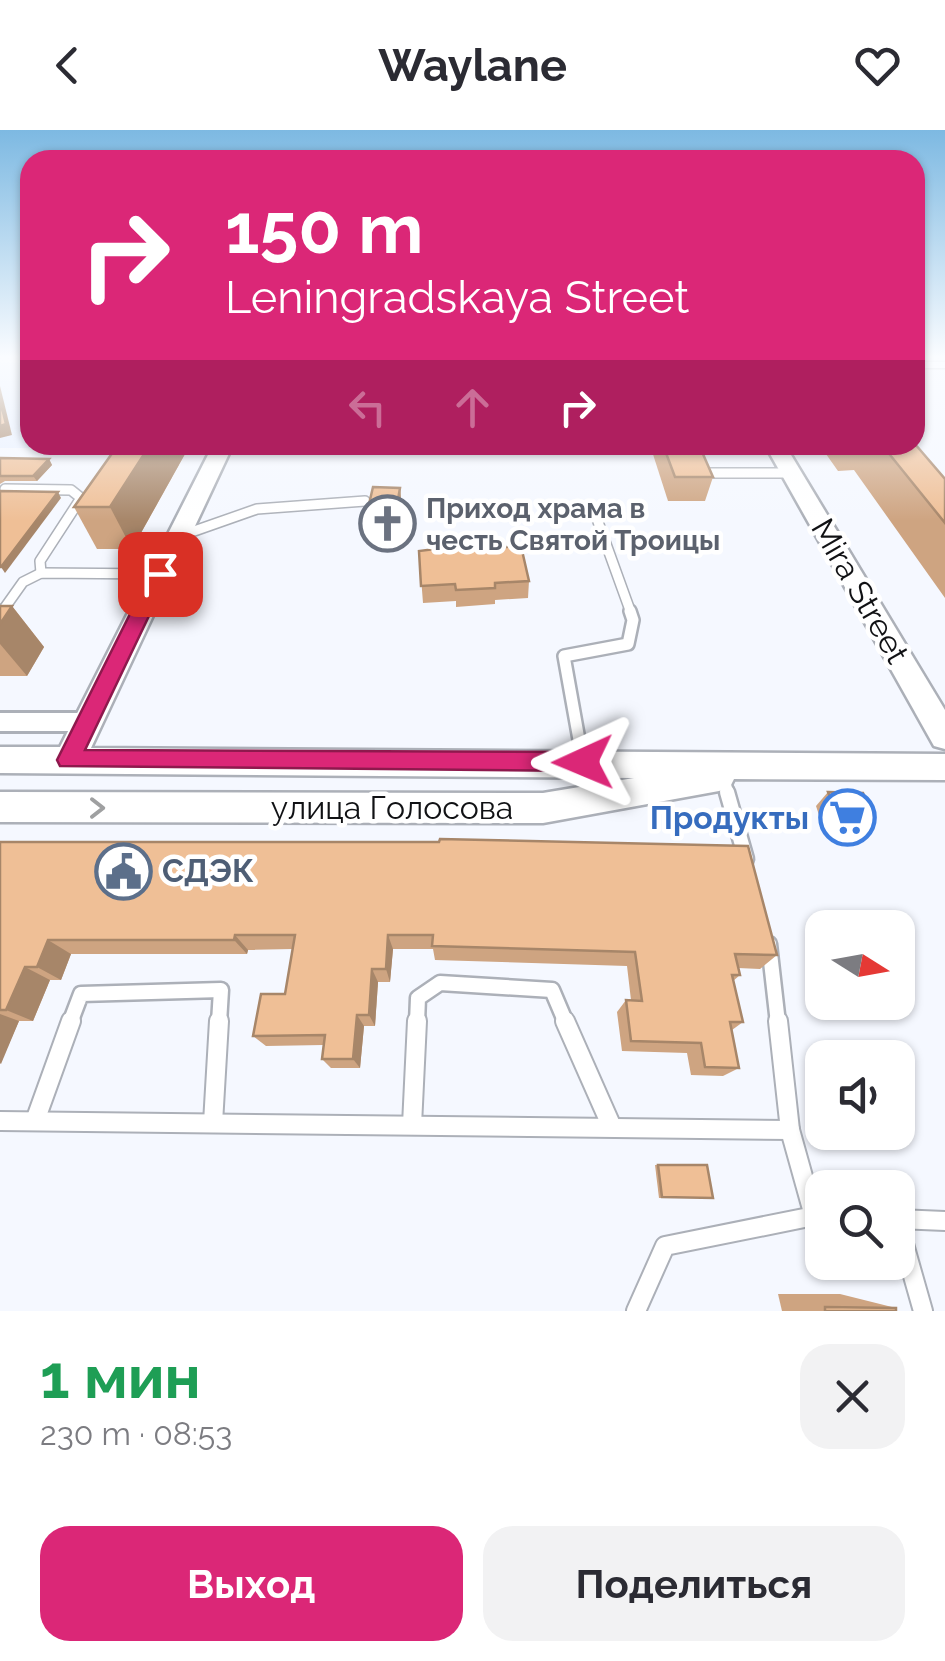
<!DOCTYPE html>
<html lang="ru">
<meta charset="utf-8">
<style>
:root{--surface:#fff;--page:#f2f2f3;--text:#2b2b33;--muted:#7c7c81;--accent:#db2777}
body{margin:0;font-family:Raleway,sans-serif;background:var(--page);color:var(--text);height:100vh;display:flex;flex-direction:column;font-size:38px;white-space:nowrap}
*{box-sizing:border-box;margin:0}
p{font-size:32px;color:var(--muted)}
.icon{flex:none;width:55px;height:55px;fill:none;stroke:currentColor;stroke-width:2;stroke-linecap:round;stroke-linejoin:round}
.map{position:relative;height:1181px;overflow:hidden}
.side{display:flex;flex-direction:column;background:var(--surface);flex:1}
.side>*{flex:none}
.top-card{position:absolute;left:20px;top:20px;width:905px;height:305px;border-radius:30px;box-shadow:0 2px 8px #0004;background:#db2777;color:#fff;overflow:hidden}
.needle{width:65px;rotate:101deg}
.controls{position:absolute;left:805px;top:780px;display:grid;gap:20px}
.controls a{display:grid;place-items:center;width:110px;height:110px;border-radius:20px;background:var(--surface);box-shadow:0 2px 8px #0004;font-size:50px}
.pin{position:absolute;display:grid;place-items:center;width:85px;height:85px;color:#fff;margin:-42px;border-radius:20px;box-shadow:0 5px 15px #0006}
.me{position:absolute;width:110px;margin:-55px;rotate:269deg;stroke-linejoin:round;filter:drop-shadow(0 0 8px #0008)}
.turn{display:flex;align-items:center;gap:35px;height:210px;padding:0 40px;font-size:45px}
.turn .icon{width:130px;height:130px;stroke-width:2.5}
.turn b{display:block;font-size:70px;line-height:85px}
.lanes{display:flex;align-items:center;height:95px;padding:0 40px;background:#0003;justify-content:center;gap:50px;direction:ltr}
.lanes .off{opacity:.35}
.round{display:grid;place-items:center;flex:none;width:105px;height:105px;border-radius:30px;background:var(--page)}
.head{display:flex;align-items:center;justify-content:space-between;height:170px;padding:0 40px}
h1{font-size:60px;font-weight:700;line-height:75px;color:#1e9e55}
.primary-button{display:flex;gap:20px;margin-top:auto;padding:20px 40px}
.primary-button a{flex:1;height:115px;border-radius:30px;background:var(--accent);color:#fff;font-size:40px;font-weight:700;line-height:115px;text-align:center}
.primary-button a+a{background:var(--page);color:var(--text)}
header{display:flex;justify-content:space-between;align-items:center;height:130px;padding:0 40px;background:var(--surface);font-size:45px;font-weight:700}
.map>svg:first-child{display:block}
</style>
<header><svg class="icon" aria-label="back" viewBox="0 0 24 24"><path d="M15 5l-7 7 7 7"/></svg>Waylane<svg class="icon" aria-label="heart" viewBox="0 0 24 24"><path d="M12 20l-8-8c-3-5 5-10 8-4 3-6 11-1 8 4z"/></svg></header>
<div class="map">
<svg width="945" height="1181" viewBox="0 0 945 1181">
<rect width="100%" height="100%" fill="#f5f8ff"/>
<!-- built -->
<polygon fill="#e8f0ff" points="0,233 30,233 30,315 49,315 47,318 0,318"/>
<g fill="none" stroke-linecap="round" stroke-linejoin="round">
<defs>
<polyline id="lane-far4" points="915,235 945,235"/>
<g id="lane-far3">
<polyline points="710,343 791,343"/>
<polyline points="5,359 71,360 81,368 40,431 41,443"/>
<polyline points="593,378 631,483"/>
<polyline points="180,406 257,379 365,371"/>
<polyline points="1,483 23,452 41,443 160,444"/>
</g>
<g id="lane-far2">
<polyline points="0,485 3,481"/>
<polyline points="583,632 564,526 628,514 633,490 630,481"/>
<polyline points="723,646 728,664"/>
</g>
<g id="lane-far1">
<polyline points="727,662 746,729"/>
<polyline points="769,814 778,893"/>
<polyline points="70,893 81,864 221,860 219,893"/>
<polyline points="417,893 418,868 440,853 552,860 566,893"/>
</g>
<g id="lane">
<polyline points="565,891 611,995"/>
<polyline points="778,891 790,1000 814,1086 822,1087"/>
<polyline points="0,991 790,1000"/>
<polyline points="35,991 71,891"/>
<polyline points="213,993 219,891"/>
<polyline points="412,995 417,891"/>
<polyline points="898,1089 945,1091"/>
<polyline points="898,1093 923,1181"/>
<polyline points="636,1181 665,1116 814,1086"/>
</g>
<polygon id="street" points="0,583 87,583 95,586 98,592 95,598 87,601 0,601"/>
<g id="secondary">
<polygon points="213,315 233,315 91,618 945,624 945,650 734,649 730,657 719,661 543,693 0,692 0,662 543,663 634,648 0,643 0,617 60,617"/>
<polygon points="765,315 785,315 945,580 945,619 934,616"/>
</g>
</defs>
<!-- lane-far4 casing -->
<use href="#lane-far4" stroke="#acb0b8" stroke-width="9"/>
<!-- lane-far3 casing -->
<use href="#lane-far3" stroke="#acb0b8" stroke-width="12"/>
<!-- lane-far2 casing -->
<use href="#lane-far2" stroke="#acb0b8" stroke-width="16"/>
<!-- lane-far1 casing -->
<use href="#lane-far1" stroke="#acb0b8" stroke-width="19"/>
<!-- lane casing -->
<use href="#lane" stroke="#acb0b8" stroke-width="22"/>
<!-- street casing -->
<use href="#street" stroke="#acb0b8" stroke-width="6"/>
<!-- secondary casing -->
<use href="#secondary" stroke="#acb0b8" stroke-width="5"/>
<!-- lane-far4 -->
<use href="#lane-far4" stroke="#fff" stroke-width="6"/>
<!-- lane-far3 -->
<use href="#lane-far3" stroke="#fff" stroke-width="9"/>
<!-- lane-far2 -->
<use href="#lane-far2" stroke="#fff" stroke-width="11"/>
<!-- lane-far1 -->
<use href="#lane-far1" stroke="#fff" stroke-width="14"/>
<!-- lane -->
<use href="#lane" stroke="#fff" stroke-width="18"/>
<!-- street -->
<use href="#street" fill="#fff" fill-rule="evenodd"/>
<!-- secondary -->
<use href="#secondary" fill="#fff" fill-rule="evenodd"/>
</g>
<!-- wall -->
<g fill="#cea481">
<polygon points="118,315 190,315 132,419 97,419 74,377"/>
<polygon points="650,315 699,315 713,347 705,371 668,371"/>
<polygon points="830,315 915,315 945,349 945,468 854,340 838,341 826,324"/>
<polygon points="0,328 49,329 52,335 37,351 5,351 0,354"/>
<polygon points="400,358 402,380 398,403 394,403 392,409 370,409 366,387"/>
<polygon points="491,418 529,451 528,468 495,470 495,474 456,477 456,471 423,473 419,421"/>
<polygon points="0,476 12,476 44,517 27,546 0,546"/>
<polygon points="828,662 871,681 857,696 822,694 816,676"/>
<polygon points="0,712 777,825 760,839 738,838 740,845 733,851 743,892 732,900 739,938 723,946 691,945 687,923 622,921 617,882 626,870 631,870 627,836 435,830 433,819 393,819 390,852 378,852 375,896 364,896 360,938 331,938 322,929 323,915 266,916 253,906 285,864 293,819 248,820 247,824 71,824 61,850 50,850 33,891 19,891 0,934"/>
<polygon points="655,1035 658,1035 713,1068 659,1068"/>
<polygon points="778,1164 840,1164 896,1178 896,1181 782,1181"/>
</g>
<!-- shaded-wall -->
<g fill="#a78669">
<polygon points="0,256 12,305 0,308"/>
<polygon points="150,315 190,315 132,419 110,377"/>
<polygon points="49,329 52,335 37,351 33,346"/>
<polygon points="400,358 402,380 398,403 396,381"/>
<polygon points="58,362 61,368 5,443 1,437"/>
<polygon points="391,381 394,403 392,409 390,387"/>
<polygon points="12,476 44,517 27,546 0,514 0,494"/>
<polygon points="235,805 248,820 247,824 234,810"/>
<polygon points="388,805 393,819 390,852 386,839"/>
<polygon points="48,810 71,824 61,850 37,837"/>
<polygon points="25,837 50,850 33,891 6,880"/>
<polygon points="372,839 378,852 375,896 369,885"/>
<polygon points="0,884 19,891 1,934 0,933"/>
<polygon points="357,885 364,896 360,938 353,929"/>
</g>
<!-- building -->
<g fill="#efbf96" stroke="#a78669" stroke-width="2.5">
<polygon points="0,270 6,294 0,296"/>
<polygon points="915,314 945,349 945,393 882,315"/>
<polygon points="118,315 150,315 110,377 74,377"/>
<polygon points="663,315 699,315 713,347 675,347"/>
<polygon points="0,328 49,329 33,346 0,346"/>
<polygon points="373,357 400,358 396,381 391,381 390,387 366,387"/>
<polygon points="0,361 58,362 1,437 0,437"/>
<polygon points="490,412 491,418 521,416 529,451 495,453 495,458 456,460 455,454 421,456 419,421"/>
<polygon points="0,476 12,476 0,494"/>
<polygon points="828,662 863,663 871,681 835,680"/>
<polygon points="440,709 748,716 777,825 735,824 740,845 732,845 743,892 730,892 739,938 705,937 701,913 631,911 626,870 642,871 635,822 432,816 433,805 388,805 386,839 372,839 369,885 357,885 353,929 322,929 325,905 253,906 261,864 285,864 295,805 235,805 234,810 48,810 37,837 25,837 6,880 0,880 0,712 439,712"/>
<polygon points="658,1035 707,1035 713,1068 662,1067"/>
<polygon points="825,1177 896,1178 896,1181 825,1181"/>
</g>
<!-- one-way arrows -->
<defs><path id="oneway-chevron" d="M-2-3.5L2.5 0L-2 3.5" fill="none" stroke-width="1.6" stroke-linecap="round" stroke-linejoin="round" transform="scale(2.5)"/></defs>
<use stroke="#9fa0a1" href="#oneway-chevron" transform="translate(97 678)"/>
<!-- sky -->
<linearGradient id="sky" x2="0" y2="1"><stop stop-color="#7db9e2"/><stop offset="0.58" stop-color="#fafcff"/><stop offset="1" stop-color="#fafcff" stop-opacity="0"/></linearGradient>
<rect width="945" height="391" fill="url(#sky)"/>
<!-- route -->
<polygon fill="#db2777" stroke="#8e194d" stroke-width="2.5" points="160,438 169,444 85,620 583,622 591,624 595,632 591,639 583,641 60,636 57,630 150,444"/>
<!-- icons -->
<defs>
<symbol id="church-ring" viewBox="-11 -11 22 22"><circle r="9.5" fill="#fff" stroke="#6b7280" stroke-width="1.5"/><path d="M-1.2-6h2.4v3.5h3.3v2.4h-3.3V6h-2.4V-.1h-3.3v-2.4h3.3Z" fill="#6b7280"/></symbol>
<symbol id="supermarket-ring" viewBox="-11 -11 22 22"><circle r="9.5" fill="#fff" stroke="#3f7fe0" stroke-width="1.5"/><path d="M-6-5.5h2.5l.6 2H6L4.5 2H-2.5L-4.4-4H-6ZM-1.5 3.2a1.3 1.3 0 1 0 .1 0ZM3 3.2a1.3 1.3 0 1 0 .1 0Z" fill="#3f7fe0"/></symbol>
<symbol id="civic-ring" viewBox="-11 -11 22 22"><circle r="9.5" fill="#fff" stroke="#5c6f8a" stroke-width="1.5"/><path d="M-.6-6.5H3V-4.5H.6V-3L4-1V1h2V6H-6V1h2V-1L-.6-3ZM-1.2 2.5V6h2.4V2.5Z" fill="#5c6f8a"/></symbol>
</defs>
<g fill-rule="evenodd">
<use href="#church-ring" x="356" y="362" width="63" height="63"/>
<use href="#supermarket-ring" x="816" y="656" width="63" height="63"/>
<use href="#civic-ring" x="92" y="710" width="63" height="63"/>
</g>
<g text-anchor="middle" stroke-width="9" stroke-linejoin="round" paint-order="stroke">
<!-- far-worship labels -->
<g font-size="28" font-weight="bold" fill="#5b616d" stroke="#fff" text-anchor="start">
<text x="426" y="388">Приход храма в<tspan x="426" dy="32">честь Святой Троицы</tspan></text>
</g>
<!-- street labels -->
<g font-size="32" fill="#101114" stroke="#fff">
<text transform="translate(860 461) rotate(60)" y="11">Mira Street</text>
<text x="392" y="689">улица Голосова</text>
</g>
<!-- shop labels -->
<g font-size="32" font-weight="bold" fill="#366cbe" stroke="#fff" text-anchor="end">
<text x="809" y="699">Продукты</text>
</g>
<!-- service labels -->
<g font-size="32" font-weight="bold" fill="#4e5e75" stroke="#fff" text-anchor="start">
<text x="162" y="752">СДЭК</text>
</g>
</g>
</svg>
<div class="controls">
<a><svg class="needle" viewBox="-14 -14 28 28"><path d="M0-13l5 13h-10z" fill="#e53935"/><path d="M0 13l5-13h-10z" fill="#7c7c81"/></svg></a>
<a><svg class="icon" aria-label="sound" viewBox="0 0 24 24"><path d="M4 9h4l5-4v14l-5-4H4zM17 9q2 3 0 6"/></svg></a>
<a><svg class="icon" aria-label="search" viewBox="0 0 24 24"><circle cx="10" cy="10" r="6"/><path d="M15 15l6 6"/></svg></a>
</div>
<div class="pin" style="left:160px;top:444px;background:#d93025"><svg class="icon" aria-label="arrive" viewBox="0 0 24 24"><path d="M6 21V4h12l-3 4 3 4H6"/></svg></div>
<svg class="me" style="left:583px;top:632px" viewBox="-20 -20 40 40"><path d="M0-17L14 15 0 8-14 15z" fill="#db2777" stroke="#fff" stroke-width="4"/></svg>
<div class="top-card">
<div class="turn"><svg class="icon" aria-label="right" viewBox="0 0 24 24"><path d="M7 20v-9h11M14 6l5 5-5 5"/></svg><div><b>150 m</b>Leningradskaya Street</div></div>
<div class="lanes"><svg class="icon off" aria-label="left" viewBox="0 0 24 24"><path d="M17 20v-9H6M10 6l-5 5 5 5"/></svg><svg class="icon off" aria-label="ahead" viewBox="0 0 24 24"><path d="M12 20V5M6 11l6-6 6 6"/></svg><svg class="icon" aria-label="right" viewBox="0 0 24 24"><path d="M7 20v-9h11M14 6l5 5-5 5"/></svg></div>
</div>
</div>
<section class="side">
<div class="head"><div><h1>1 мин</h1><p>230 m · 08:53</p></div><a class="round"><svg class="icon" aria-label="close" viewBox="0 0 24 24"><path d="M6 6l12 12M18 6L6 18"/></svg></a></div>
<div class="primary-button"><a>Выход</a><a>Поделиться</a></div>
</section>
